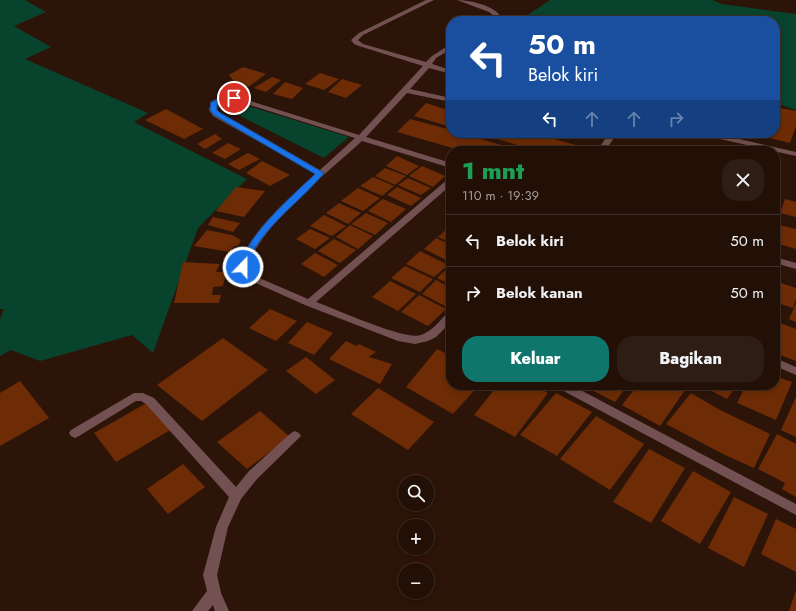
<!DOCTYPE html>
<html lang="id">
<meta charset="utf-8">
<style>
:root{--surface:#220f06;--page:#2e1d14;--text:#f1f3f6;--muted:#a29c9b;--line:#3f2f28;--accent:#0f766e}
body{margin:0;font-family:Jost,sans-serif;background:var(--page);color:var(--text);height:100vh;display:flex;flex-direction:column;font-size:15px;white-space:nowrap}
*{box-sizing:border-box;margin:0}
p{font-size:13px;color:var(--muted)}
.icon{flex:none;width:22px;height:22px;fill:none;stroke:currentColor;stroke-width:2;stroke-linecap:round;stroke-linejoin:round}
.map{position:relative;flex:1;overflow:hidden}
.drawer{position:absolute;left:446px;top:146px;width:334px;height:244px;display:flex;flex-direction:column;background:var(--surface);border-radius:16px;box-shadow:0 2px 6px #0003,0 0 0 1px var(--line)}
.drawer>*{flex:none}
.guide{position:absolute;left:446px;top:16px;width:334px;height:122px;border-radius:16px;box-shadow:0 2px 6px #0003,0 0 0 1px var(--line);background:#1a4fa0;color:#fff;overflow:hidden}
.buttons{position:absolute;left:398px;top:475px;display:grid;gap:8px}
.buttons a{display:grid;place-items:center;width:36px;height:36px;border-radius:50%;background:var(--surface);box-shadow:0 2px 6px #0003,0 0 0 1px var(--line);font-size:20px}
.pin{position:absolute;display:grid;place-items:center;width:34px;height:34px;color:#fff;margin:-17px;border:2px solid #fff;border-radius:50%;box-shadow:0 1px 4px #0007}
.me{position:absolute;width:44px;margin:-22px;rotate:22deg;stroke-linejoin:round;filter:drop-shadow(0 0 3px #0008)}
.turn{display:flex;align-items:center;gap:14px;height:84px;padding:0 16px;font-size:18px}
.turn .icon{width:52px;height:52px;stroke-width:2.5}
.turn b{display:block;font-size:28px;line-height:34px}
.lanes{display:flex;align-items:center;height:38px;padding:0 16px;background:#0003;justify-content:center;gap:20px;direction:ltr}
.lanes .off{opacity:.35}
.round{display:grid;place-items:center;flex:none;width:42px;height:42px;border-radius:16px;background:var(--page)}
.head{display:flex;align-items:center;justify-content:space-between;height:68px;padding:0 16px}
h1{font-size:24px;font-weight:800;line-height:30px;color:#1e9e55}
.action{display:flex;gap:8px;margin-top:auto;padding:8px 16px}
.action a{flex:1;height:46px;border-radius:16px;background:var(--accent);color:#fff;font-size:16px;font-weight:800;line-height:46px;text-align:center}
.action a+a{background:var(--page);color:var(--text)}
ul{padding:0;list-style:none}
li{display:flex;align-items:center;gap:12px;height:52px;padding:0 16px;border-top:1px solid var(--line)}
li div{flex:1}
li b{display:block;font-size:15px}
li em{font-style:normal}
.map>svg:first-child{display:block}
</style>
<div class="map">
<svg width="796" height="611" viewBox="0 0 796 611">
<rect width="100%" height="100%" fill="#2d1408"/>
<!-- green -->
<g fill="#07432d">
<polygon points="0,0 25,0 46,12 14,26 51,47 25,59 148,113 134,122 247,179 198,228 153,353 132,335 40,361 11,350 0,356 0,319 4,309 0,309"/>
<polygon points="550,0 712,0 722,4 796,14 796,110 775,103 775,21 519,21"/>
<polygon points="248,106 349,137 324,158 226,109"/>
</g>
<!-- building -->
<g fill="#6d2c05">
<polygon points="243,67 266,74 248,87 235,83 229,75"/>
<polygon points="320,73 339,79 324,90 305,84"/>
<polygon points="272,77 281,80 266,92 254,88"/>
<polygon points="342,79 362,85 346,98 328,92"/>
<polygon points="285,82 303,88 292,99 273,94"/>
<polygon points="426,103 451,111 451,127 414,116"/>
<polygon points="775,107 796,111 796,126 790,143 753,134 775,133"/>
<polygon points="166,109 203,129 184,139 145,120"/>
<polygon points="410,119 451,130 451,133 460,133 522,151 463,151 397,132"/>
<polygon points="476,133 533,133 597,151 538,151"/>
<polygon points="215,134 222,139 205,149 197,144"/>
<polygon points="228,143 241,149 225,159 212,153"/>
<polygon points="248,153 260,159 239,170 228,164"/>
<polygon points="397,156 419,166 407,175 386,166"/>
<polygon points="262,161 290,175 270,186 246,173"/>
<polygon points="422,166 445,176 433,187 409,176"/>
<polygon points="385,168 406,176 395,185 375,176"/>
<polygon points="373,177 394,186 382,196 360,186"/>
<polygon points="408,178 431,188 421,195 398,185"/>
<polygon points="236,187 265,191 244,217 216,211"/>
<polygon points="397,187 421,198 411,206 387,195"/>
<polygon points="358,188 380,198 363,211 341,201"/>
<polygon points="383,199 406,209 391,222 368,211"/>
<polygon points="785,199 796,202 796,217 780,213"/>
<polygon points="339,203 361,213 348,224 326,213"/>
<polygon points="366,213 388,223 375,235 351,224"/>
<polygon points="324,215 346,226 332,236 310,226"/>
<polygon points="213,217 240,223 233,232 208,225"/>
<polygon points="350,225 373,236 358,249 336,237"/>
<polygon points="451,225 451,243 438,237"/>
<polygon points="779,225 796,229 796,249 775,243"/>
<polygon points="310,229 330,238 315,249 296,239"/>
<polygon points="207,230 232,235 241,240 238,246 234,246 230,252 194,246"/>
<polygon points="436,238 451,245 450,262 424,249"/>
<polygon points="334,239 356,250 340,263 318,251"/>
<polygon points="420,251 448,265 434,277 406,264"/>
<polygon points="315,253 338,265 324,277 301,264"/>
<polygon points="183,262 220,264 216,272 226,272 223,286 213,287 212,295 221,295 219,303 174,303"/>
<polygon points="451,265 451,285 437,278"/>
<polygon points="405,266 433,279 420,292 391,278"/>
<polygon points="436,280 451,288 451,303 447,307 422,294"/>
<polygon points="390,281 416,294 398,311 372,297"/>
<polygon points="775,281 796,288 796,299 793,308 775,302"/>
<polygon points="419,295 446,309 428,326 401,312"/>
<polygon points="796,303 796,322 789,319"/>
<polygon points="270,309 297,321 276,341 249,328"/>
<polygon points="775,321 796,329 796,361 775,353"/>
<polygon points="307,322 333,333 314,355 288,343"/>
<polygon points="223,338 268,370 202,421 157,385"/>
<polygon points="346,341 356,346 359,344 376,352 369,357 392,364 380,384 329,359"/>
<polygon points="437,349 451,356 451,385 479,385 453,414 406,387"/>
<polygon points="306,357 335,380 316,394 286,371"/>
<polygon points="775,376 792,382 776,420 737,403 746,385 775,385"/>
<polygon points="20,381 49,418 0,446 0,393"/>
<polygon points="498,385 533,385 548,393 515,437 474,415"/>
<polygon points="582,385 628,385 615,402"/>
<polygon points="638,385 676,385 685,390 660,426 622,405"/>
<polygon points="703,385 737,385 727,399 702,386"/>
<polygon points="378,388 434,422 408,450 351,414"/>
<polygon points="556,393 592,412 557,456 520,435"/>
<polygon points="691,393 720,410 770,434 754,468 725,455 666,424"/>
<polygon points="796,397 796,437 781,430"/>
<polygon points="150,401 172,429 116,462 94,433"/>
<polygon points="260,411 290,437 247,469 217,442"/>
<polygon points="596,416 644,444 610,490 560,459"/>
<polygon points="777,434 796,444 796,497 782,489 785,483 758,469"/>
<polygon points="649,449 685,468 651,523 613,502"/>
<polygon points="183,464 205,487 168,514 147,489"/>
<polygon points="693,471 731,492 700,544 661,521"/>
<polygon points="734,497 768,514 744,567 708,548"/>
<polygon points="776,519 796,529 796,572 761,554"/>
<polygon points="796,590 796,611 789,611"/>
</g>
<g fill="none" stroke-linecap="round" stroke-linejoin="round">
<!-- minor -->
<g fill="#735152" fill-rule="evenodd">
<path d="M426 0H434L363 35 358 40 363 44 426 62 432 56 451 44V49L436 58 432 64 451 70V74L429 68 410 89 451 98V102L407 93 366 137 451 163V168L362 141C329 171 261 225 248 266L257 277 308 299 448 179 451 178V185L316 302C336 309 405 341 421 335 432 331 440 321 447 313L451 312V322L436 337 428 341 415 344 398 341 305 305 251 281 240 269 238 267C250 231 288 199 316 174L213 116 209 110 211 102 219 97 234 96 359 135 423 66 359 46 354 44 351 40 359 33ZM234 100 355 138 320 170 219 112 217 110 218 105 224 101Z"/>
<path d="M457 0C470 0 490 5 499 14L497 21H491L493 15 489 12Z"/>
<polygon points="586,133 600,133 613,136 614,138 605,151 597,151 605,139 587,135"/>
<polygon points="698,133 713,133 796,152 796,156 702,135"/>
<polygon points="775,257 796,263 796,269 775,263"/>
<polygon points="775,358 796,367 796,375 775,366"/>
<polygon points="557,385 571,385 796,504 796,515 558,388"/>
<polygon points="134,393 143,393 154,398 236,487 249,471 291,433 295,431 299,433 301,436 257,479 241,499 228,527 217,575 221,593 229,611 215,611 213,605 208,611 192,611 207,591 203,575 216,527 229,497 146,404 141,401 136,401 79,436 75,438 71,436 69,433 71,430"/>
</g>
</g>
<!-- route -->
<path fill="#1a73e8" stroke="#114b97" d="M228 96 237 98 217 105V110L219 112 324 173C302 201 256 231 247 267L243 270 239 267C247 235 292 196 315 174L214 115 210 110 211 102Z"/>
</svg>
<div class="buttons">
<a><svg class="icon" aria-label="search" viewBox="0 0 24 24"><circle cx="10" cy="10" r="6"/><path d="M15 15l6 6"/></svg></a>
<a>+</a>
<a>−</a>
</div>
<div class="pin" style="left:234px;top:98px;background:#d93025"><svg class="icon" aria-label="arrive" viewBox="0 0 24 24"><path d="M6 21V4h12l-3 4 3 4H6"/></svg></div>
<svg class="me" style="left:243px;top:267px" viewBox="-20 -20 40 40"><circle r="17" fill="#1a73e8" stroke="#fff" stroke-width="3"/><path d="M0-11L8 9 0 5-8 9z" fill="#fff"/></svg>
<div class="guide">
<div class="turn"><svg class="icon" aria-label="left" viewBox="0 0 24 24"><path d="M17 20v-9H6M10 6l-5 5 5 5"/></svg><div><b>50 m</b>Belok kiri</div></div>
<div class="lanes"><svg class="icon" aria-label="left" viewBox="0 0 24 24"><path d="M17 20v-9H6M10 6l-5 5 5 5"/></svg><svg class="icon off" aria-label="ahead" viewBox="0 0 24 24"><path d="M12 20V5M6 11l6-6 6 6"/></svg><svg class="icon off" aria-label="ahead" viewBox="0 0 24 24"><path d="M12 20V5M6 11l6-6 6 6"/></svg><svg class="icon off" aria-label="right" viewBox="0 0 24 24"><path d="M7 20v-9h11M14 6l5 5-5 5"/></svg></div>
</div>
<section class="drawer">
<div class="head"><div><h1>1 mnt</h1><p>110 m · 19:39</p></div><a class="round"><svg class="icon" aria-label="close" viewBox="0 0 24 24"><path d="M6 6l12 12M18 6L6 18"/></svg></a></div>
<ul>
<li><svg class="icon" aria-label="left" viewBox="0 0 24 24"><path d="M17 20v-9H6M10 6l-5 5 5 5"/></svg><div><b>Belok kiri</b></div><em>50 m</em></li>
<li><svg class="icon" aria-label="right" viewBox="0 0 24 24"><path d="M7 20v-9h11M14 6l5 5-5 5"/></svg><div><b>Belok kanan</b></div><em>50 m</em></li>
</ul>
<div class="action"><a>Keluar</a><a>Bagikan</a></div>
</section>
</div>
